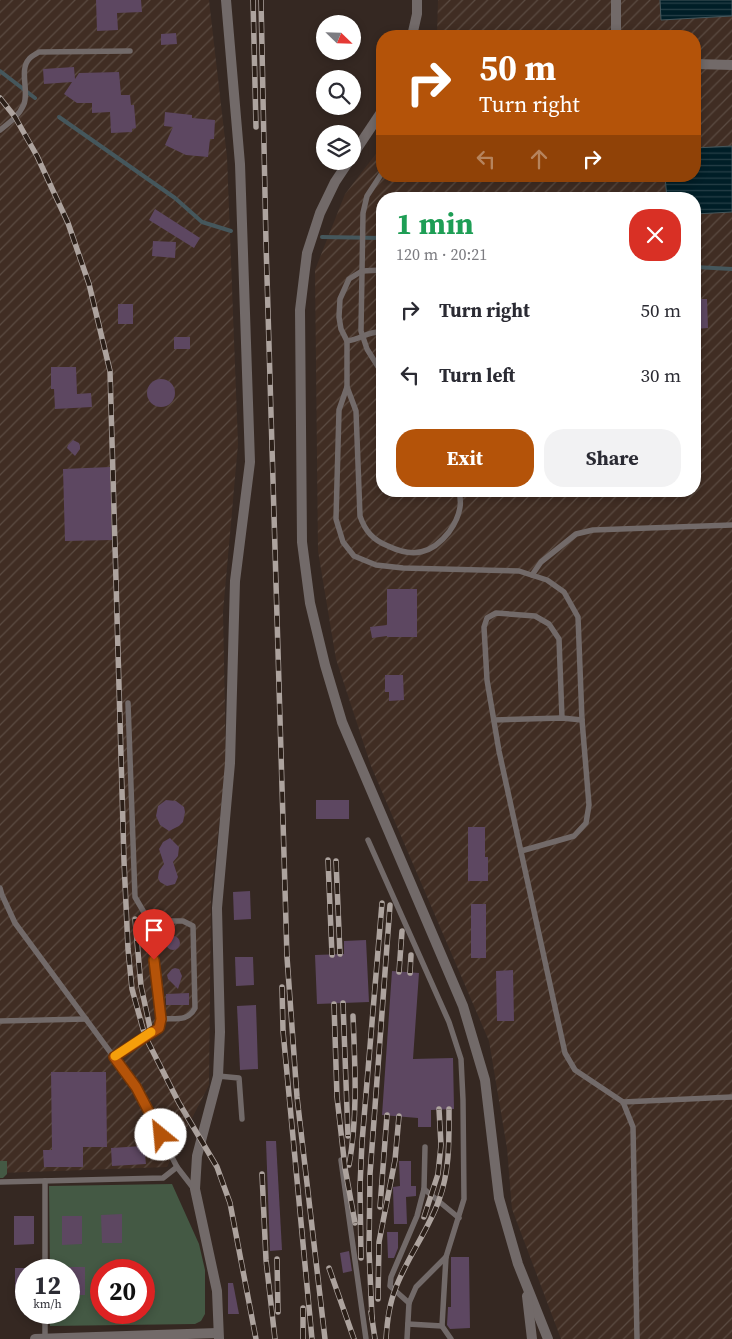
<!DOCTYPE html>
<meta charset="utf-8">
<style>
:root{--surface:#fff;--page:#f2f2f3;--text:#2b2b33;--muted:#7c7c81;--accent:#b45309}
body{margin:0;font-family:"Source Serif 4",serif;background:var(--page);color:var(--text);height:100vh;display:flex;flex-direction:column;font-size:19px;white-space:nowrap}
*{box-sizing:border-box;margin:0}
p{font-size:16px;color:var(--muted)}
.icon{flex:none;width:28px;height:28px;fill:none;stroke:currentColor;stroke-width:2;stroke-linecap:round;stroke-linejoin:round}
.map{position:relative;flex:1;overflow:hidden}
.side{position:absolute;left:376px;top:192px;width:325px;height:305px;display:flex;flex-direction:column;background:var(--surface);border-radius:20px;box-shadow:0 2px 8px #0003}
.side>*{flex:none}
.banner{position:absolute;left:376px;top:30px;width:325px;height:152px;border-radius:20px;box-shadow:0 2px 8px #0003;background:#b45309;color:#fff;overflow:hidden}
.needle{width:32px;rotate:113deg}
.tools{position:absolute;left:316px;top:15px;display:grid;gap:10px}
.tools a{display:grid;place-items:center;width:45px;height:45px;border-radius:50%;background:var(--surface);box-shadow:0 2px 8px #0003;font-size:25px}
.speed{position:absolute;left:15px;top:1259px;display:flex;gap:10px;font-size:25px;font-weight:700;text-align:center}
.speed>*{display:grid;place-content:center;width:65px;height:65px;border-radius:50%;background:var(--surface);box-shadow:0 2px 8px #0003;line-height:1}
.speed small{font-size:12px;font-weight:400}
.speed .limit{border:8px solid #d22;background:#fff;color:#111}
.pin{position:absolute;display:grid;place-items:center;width:42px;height:42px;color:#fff;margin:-51px -21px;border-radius:50% 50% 50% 0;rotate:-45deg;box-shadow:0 0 5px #0007}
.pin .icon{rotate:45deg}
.me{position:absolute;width:55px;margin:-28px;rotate:332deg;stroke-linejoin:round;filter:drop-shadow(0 0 4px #0008)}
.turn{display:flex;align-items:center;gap:18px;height:105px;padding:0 20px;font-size:22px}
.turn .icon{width:65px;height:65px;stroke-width:2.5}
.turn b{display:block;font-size:35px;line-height:42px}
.lanes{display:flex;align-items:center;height:48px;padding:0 20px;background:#0003;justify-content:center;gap:25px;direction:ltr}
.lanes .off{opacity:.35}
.round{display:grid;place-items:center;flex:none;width:52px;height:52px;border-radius:20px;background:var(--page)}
.headline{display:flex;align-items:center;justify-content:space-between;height:85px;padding:0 20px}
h1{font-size:30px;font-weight:700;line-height:38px;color:#1e9e55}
.action{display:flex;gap:10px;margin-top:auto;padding:10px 20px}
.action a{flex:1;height:58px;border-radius:20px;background:var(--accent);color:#fff;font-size:20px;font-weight:700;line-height:58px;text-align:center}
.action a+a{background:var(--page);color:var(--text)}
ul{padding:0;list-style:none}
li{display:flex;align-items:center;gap:15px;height:65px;padding:0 20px}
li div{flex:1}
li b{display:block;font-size:19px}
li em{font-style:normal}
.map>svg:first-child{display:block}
</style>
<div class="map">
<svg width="732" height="1339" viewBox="0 0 732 1339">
<defs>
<pattern id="industrial-furrows" width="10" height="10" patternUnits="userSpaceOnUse" patternTransform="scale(1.25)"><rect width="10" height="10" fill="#402d23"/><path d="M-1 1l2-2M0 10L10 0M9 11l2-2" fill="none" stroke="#5b4b42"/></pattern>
<pattern id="water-rules" width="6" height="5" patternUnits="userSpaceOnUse" patternTransform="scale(1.25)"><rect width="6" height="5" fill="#001e27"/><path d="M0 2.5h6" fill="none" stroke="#253e46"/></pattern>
</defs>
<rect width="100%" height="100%" fill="#352822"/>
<!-- industrial -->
<g fill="url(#industrial-furrows)" fill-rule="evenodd">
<polygon points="0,0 209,0 227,157 238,444 223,612 226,764 211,895 209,1085 167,1167 0,1173"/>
<path d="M438 0H732V1339H561L512 1209 507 1148 489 1041 371 766 336 659 318 551 315 270 345 194 382 146V176H695V36H437ZM382 199H695V491H382Z"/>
</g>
<!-- green -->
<g fill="#445944" fill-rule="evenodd">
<polygon points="0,1161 7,1161 7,1174 3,1178 0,1178"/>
<path d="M172 1184 199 1244 205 1270V1314L201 1321 195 1324 50 1326V1313L69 1312V1270H50L49 1186ZM101 1270H144V1312H101Z"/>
</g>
<!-- water -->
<g fill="url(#water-rules)" stroke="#45575c">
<polygon points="660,0 732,0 732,16 661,20"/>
<polygon points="732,146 732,212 695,214 695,199 667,199 665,176 695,176 695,148"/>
</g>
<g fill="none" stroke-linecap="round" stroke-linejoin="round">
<!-- stream -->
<g stroke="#45575c" stroke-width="4">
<polyline points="0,71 35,98"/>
<polyline points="59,117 175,198 202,222 231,231"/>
<polyline points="322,237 382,238"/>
<polyline points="695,267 732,269"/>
</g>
</g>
<!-- building -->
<g fill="#5d4761">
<polygon points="96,0 141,0 142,12 117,13 118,30 97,31"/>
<polygon points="176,33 177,44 161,45 161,34"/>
<polygon points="74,67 75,79 79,73 119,72 121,95 130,95 131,105 134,105 136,128 132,129 132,132 111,133 110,112 92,113 92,103 77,103 64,94 72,82 44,84 43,69"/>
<polygon points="165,112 192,115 192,118 215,120 214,139 210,139 208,157 186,155 165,145 173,127 164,126"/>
<polygon points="155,209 200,238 194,248 149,220"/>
<polygon points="153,241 176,242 175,258 152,256"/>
<polygon points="695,299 707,299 708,328 695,329"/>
<rect x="118" y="304" width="15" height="20"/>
<rect x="174" y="337" width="16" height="12"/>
<polygon points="51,367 76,367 77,394 91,393 92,407 55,409 54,389 51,389"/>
<circle cx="161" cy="393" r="14"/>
<polygon points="73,440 79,443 80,446 80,449 75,456 67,448 68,445"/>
<polygon points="110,467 112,540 65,541 63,469"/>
<polygon points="387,589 417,589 417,637 387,637 387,636 372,638 370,627 387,625"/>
<polygon points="385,675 403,675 404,700 389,701 389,692 385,692"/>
<polygon points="166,800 176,801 184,807 185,812 183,822 179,826 169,831 160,825 156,816 158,806"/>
<rect x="316" y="800" width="33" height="19"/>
<polygon points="468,827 485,827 485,857 488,857 488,881 468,881"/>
<polygon points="170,838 179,847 178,856 173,862 178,877 175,884 167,886 160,882 158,878 159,871 164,864 159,849 163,842"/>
<polygon points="250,891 251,919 234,920 233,892"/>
<rect x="471" y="904" width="15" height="54"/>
<circle cx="173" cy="943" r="7"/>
<polygon points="366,940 369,1002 317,1004 315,955 344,954 344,941"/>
<polygon points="235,957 253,957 254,985 236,986"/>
<polygon points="175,968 179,969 182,976 178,989 168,979 167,975 172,969"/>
<polygon points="513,970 514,1021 497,1021 496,971"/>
<polygon points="392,971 419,973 413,1059 453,1058 454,1109 431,1110 431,1127 418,1127 418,1118 382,1115"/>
<polygon points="189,993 189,1005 166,1005 166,994"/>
<polygon points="256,1005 258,1069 240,1070 237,1006"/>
<polygon points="51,1072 106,1072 107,1147 83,1147 83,1167 44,1167 43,1150 52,1150"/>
<polygon points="266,1141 276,1141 282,1250 270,1251"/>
<polygon points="158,1145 145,1154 146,1164 112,1166 111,1148"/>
<polygon points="399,1161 411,1161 411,1186 416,1186 416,1196 406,1197 407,1224 394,1224 393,1187 400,1186"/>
<polygon points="122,1214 122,1243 102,1243 101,1215"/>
<polygon points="14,1216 34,1216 34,1244 14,1245"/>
<polygon points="62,1216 82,1216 82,1244 62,1245"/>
<polygon points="387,1232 398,1232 398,1248 394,1258 388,1258"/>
<polygon points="349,1251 352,1271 343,1273 340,1253"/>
<polygon points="451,1257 469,1257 470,1328 450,1329 447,1325 448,1307 451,1307"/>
<rect x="69" y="1267" width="16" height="28"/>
<rect x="15" y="1268" width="11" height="28"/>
<polygon points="228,1283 233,1283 239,1314 228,1314"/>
</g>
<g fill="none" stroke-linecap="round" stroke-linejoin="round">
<!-- service -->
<g stroke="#726a69" stroke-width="5.5">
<path d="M0 130C9 123 19 116 24 104 29 91 19 70 29 59 31 56 36 54 39 52L130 51"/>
<polyline points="382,173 367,196 363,213 361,331 367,349 382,373"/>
<polyline points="382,270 362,271 349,279 340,299 339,317 341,329 347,341 347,387 339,410 336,519 343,542 354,556 376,565 403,568 519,571 547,580 564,592 578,617 582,720 589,805 586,823 574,836 521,851"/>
<path d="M347 341C362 339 367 331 382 332"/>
<path d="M347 387 356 411 360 516C365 531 373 540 388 546 413 558 432 554 449 532 454 525 459 515 460 507 461 502 460 496 459 491"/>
<polyline points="532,575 541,562 576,534 593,530 732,525"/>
<polyline points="562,718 559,639 549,624 535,616 496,613 487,618 484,627 487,680 499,751 565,1053 575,1070 623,1102 633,1127 637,1339"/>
<polyline points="494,720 562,718 582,720"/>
<polyline points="368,840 449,1022 461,1059 463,1100 464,1199 446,1257 442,1326 451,1339"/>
<polyline points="0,888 2,895 15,923 136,1087 177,1167 194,1189"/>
<path d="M149 921H183L193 926 195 1008C188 1022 175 1018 161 1019"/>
<polyline points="0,1021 86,1019"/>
<polyline points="114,1057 159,1027 161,1019 149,921 135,897 128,703"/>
<polyline points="218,1076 239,1078 242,1119"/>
<polyline points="623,1102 732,1097"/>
<polyline points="341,1160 366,1339"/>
<polyline points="45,1181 45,1270"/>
<polyline points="0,1182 163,1178 177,1167"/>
<polyline points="424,1189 459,1218"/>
<polyline points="409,1303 390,1286 391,1277 417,1216 424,1189 425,1147"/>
<polyline points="45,1312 45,1339"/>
<polyline points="408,1324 442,1326"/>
<polyline points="407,1339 409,1303 416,1287 446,1257"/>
</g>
<!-- minor -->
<g stroke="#726a69" stroke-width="10">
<polyline points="616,0 616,36"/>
<polyline points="695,64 732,65"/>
<polyline points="35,1339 218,1333"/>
<polyline points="219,1339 217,1291 195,1189 197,1156 218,1076 220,1032 217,908 230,763 235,581 250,462 240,164 226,0"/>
</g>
<!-- tertiary -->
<g stroke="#726a69" stroke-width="10">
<polyline points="412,36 417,14 417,0"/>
<polyline points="352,156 382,111"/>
<polyline points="349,161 335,182 320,213 307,253 300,310 302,542 310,603 325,665 342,722 463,1006 485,1080 499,1198 518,1264 548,1339"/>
<polyline points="527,1296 532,1339"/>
</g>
<defs>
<g id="rail">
<polyline points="253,0 256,127"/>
<polyline points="261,0 266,243 287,957 297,1097 325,1339"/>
<polyline points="0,98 15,117 37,156 68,223 89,284 110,371 124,861 128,949 132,989 145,1036 179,1103 217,1167 230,1203 256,1339"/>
<polyline points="328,860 332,955"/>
<polyline points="336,861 340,954"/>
<polyline points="135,919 141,986 150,1028"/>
<polyline points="399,972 402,931"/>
<polyline points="410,973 411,955"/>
<polyline points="282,987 283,1031 312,1339"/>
<polyline points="343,1003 348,1136"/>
<polyline points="334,1004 337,1097 345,1168 355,1223"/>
<path d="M349 1165C358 1115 355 1066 353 1016"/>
<polyline points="262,1174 266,1260 275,1339"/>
<polyline points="380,1207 387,1115"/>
<polyline points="424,1217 438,1174 441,1145 439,1109"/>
<polyline points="361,1258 360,1186 362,1142 382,903"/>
<polyline points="277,1259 278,1312"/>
<polyline points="329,1268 354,1339"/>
<polyline points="378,1299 379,1242 395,1160 399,1116"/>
<polyline points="371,1312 375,1339"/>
<polyline points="372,1318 369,1250 370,1174 390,905"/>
<polyline points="303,1339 303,1308"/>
<path d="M386 1339C387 1323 389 1305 395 1290 406 1259 428 1231 439 1200 450 1170 449 1140 449 1109"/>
</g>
</defs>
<!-- rail casing -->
<use href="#rail" stroke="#ada39e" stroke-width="5.5"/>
<!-- rail -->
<use href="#rail" stroke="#2b1f18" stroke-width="4" stroke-dasharray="11" stroke-linecap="butt"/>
</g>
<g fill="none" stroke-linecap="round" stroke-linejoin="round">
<defs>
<polyline id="route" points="154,960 161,1019 159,1028 114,1057 136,1087 161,1135"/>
</defs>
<!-- route casing -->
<use href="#route" stroke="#753606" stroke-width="12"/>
<!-- route -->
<use href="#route" stroke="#b45309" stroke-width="9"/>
<!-- slow -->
<polyline stroke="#f59e0b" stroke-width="9" points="115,1056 151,1032"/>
</g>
</svg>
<div class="tools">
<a><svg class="needle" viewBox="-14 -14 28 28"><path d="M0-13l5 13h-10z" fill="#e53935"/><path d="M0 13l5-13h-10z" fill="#7c7c81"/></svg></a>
<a><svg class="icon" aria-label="search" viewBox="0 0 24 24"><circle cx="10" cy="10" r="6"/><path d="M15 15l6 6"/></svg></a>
<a><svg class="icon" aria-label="layers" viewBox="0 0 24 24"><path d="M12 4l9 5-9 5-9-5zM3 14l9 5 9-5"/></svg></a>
</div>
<div class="speed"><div>12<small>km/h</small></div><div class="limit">20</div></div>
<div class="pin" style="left:154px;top:960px;background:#d93025"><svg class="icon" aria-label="arrive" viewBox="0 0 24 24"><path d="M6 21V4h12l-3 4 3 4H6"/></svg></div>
<svg class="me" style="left:161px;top:1135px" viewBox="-20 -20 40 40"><circle r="19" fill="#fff"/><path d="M0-13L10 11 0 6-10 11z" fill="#b45309"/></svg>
<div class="banner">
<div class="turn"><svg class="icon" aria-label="right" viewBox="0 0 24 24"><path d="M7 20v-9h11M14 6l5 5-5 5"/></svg><div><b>50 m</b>Turn right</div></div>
<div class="lanes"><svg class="icon off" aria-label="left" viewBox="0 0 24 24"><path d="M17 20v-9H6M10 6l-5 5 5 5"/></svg><svg class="icon off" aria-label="ahead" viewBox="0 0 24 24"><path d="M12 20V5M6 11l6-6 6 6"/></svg><svg class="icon" aria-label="right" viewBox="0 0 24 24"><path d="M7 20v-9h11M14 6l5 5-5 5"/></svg></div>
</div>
<section class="side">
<div class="headline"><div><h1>1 min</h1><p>120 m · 20:21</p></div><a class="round" style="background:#d93025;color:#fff"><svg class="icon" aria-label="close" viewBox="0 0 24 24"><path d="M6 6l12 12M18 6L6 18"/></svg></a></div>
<ul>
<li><svg class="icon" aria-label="right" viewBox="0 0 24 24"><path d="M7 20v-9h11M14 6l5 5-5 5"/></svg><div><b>Turn right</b></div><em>50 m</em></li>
<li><svg class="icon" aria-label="left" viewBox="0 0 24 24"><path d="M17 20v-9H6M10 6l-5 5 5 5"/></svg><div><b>Turn left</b></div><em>30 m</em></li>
</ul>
<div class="action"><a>Exit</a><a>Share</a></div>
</section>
</div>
